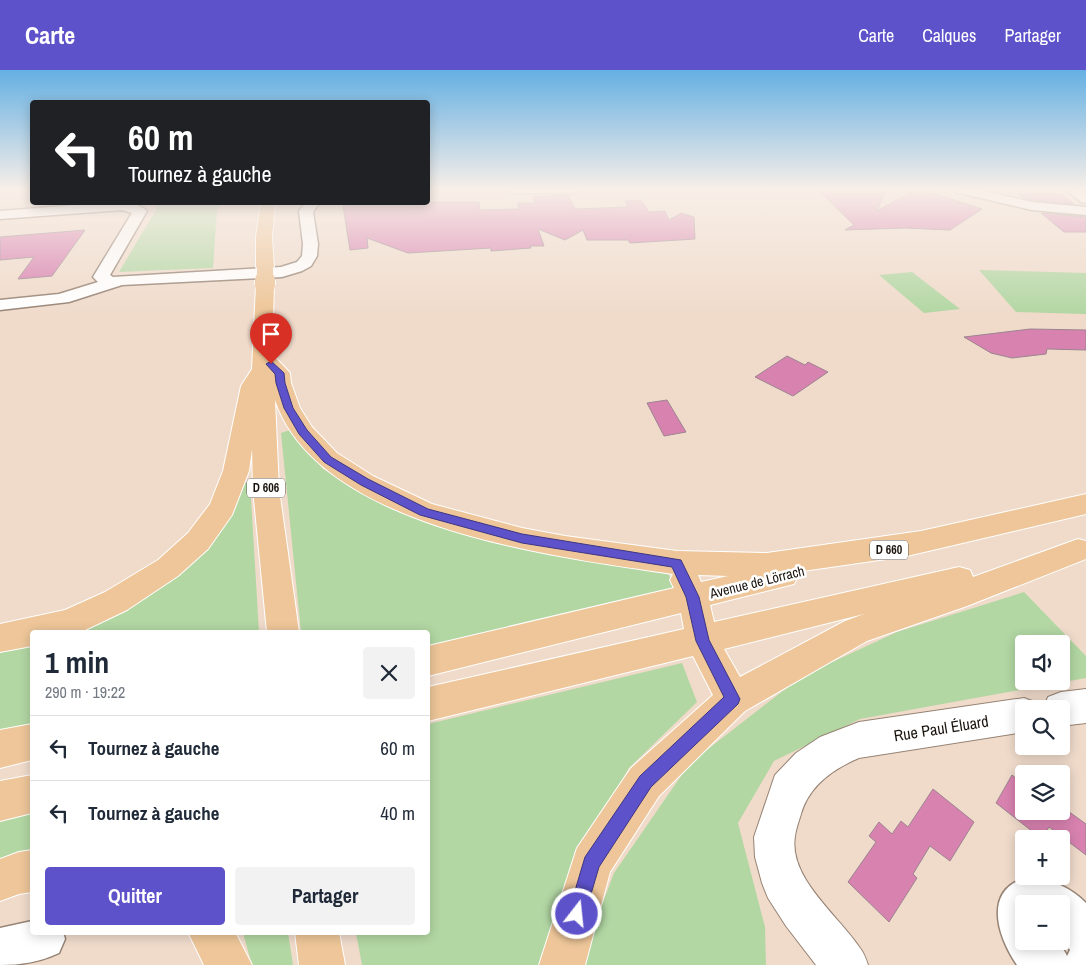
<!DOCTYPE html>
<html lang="fr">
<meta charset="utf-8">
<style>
:root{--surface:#fff;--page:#f2f2f3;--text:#1f2937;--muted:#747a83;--line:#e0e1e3;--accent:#5d52ca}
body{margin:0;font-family:"Archivo Narrow",sans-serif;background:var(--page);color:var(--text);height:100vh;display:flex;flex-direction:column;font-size:19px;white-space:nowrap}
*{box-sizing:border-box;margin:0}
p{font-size:16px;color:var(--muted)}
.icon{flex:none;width:28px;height:28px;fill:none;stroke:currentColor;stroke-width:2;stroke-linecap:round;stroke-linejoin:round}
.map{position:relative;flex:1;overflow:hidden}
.panel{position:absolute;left:30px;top:560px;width:400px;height:305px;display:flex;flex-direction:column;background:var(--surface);border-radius:5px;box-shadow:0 2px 12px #0003}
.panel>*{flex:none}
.banner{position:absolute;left:30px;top:30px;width:400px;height:105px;border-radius:5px;box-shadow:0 2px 12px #0003;background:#202124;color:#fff;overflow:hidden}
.buttons{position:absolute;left:1015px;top:565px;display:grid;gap:10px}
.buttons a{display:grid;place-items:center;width:55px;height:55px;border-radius:5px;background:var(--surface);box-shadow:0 2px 12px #0003;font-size:25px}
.pin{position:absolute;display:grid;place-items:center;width:42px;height:42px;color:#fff;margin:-51px -21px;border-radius:50% 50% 50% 0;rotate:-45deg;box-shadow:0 0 5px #0007}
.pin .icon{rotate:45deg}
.me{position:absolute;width:55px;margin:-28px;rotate:16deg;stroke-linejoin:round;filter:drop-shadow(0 0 4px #0008)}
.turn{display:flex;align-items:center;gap:18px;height:105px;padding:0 15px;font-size:22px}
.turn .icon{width:65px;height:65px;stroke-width:2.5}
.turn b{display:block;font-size:35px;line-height:42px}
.round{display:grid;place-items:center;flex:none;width:52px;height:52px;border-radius:5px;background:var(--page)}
.summary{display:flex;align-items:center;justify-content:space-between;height:85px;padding:0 15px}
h1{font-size:30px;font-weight:700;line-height:38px}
.cta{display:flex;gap:10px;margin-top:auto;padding:10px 15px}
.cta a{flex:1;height:58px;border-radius:5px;background:var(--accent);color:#fff;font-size:20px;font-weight:700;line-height:58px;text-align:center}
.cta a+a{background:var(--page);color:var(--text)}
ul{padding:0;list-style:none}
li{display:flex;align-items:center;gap:15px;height:65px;padding:0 15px;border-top:1px solid var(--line)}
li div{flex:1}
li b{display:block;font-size:19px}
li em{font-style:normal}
header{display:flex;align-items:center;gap:30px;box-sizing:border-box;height:70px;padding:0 25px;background:var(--accent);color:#fff}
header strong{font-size:24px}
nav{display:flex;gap:28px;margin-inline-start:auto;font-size:18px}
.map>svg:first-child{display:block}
</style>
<header>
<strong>Carte</strong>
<nav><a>Carte</a><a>Calques</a><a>Partager</a></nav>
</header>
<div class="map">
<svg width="1086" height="895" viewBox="0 0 1086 895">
<rect width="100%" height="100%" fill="#f0dbcb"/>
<!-- green -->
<g fill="#b2d7a3" fill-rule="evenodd">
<polygon points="160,133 220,133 217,140 213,198 119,202"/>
<polygon points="979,200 1086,203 1086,244 1016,242"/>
<polygon points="912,202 960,239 924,243 879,205"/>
<polygon points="290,360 323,399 387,437 421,450 512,475 652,494 668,504 679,522 428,578 428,562 301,562 281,363"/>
<polygon points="250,412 259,562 57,562 72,558 116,540 243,413"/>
<path d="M1024 522 1086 586V608L860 649 774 691 738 753 765 857 766 895H579L614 803 690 693 802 606 897 562ZM1024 574H1061V611H1024Z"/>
<polygon points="32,569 32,658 0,665 0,576"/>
<polygon points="682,593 697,632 629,698 572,794 540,895 362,895 356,863 428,862 428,654"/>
<polygon points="32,739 32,790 11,793 0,797 0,746"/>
<polygon points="243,863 288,863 293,895 252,895"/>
</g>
<!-- building -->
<g fill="#d882b0" stroke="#9b848f">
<polygon points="817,119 886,119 877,141 911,122 923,123 926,121 982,139 950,160 905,158 845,160 854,155"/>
<polygon points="1025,123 1061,124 1074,134 1032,130 1023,128 1018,124 1026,124"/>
<polygon points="568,125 575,139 628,137 625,131 641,130 649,142 665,141 669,150 681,143 694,147 695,169 630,173 628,170 587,170 583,160 565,170 538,159 544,176 530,176 531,178 491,181 491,178 408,183 367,168 368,178 350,180 343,136 351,132 479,132 480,140 519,139 518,133 535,133 533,127"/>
<polygon points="1041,143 1086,147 1086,162 1064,162"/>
<polygon points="85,160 52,206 18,209 34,187 0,190 0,167"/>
<polygon points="1030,259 1086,260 1086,280 1047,279 1046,284 1012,288 991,283 964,267"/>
<polygon points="787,286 805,295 808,292 828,302 793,326 755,307"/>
<polygon points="667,330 686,362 664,366 647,333"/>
<polygon points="1012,705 1024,714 1024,741 1068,741 1086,754 1086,785 1049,757 1042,769 996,733"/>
<polygon points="933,719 974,752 950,791 930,776 913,804 917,808 889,852 848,812 876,772 869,766 879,752 892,764 901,751 908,757"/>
</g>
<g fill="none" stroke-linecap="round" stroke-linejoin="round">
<defs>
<g id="minor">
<polygon points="506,119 579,119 573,123 512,123"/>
<polygon points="953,119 976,119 1032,132 1086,137 1086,145 1032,140 955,122"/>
<polygon points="1065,119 1080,119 1086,123 1086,133 1081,132"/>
<path d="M116 132C126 132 140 134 147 141L110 205 113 207 281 197 297 192 302 186 303 174 299 141 306 132H320L313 142 318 174 317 186 311 196 302 201 282 207 122 215 69 232 0 240V230L59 224 98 212 93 207 132 143 122 140 0 149V141Z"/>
<path d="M1035 806C1055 811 1072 819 1086 833V895H1017C995 863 982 814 1035 806ZM1024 834H1061V865L1070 880 1067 886C1060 868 1039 871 1024 871Z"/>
<path d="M32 851V862H63L65 869 59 883C40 892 21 895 0 895V858Z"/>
</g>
<g id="tertiary">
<polygon points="1086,619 1086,653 1061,656 1061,639 1043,639 1048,627 1061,622"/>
<path d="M1024 628 1037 633 1039 639H1024V662L859 688C833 699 809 716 801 744 799 751 796 758 795 766 788 808 839 846 860 878 864 883 866 889 868 895H816L786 856 768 828 762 813 755 787 754 767 775 705 796 683 820 667 859 652Z"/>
</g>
<g id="primary">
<polygon points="261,132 275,132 272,167 274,197 271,201 265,202 259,201 256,197 256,167"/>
<path d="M265 210 271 211 274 215 272 284 290 303 291 313 300 338 312 357 337 383 373 406 432 434 522 458 565 466 677 481 767 483 921 461 1086 424V444L907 486 796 502 798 505 794 514 710 535 714 552 959 497 970 500 973 507 1078 469 1086 471V489L967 536 867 571 745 641 659 726 610 802 585 895H539L577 778 631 698 713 625 693 586 428 651V617L684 559 681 543 428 606V576L674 518 670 510 673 504C557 487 319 459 275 330L279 419 299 562H267L253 419 252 379 249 401 232 445 208 479 178 506 127 540 81 562H32V576L0 582V554L65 540 105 522 158 490 188 463 210 434 223 401 241 316 252 299 256 215 259 211ZM698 505 728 506 701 512ZM864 544 845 551 740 607 724 579Z"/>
<polygon points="32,654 32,690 0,698 0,660"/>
<polygon points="32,705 32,743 0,751 0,711"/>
<polygon points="32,780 32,822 19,824 0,831 0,789 19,782"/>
<polygon points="188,862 235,862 252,895 204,895"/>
<polygon points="295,862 339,862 345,895 299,895"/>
</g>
</defs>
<!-- minor casing -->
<use href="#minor" stroke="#968374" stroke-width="3"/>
<!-- tertiary casing -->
<use href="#tertiary" stroke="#968374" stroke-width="2"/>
<!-- primary casing -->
<use href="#primary" stroke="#fff" stroke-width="2"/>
<!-- minor -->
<use href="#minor" fill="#fff" fill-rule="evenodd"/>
<!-- tertiary -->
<use href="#tertiary" fill="#fff" fill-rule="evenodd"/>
<!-- primary -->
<use href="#primary" fill="#eec699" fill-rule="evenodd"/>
<defs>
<polyline id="primary-bridge-far1" points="265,197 265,211"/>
<polyline id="primary-bridge" points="265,210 265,215"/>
</defs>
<!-- primary-bridge-far1 casing -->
<use href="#primary-bridge-far1" stroke="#fff" stroke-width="17" stroke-linecap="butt"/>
<!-- primary-bridge casing -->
<use href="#primary-bridge" stroke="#fff" stroke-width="22" stroke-linecap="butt"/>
<!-- primary-bridge-far1 -->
<use href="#primary-bridge-far1" stroke="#eec699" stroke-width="16"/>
<!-- primary-bridge -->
<use href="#primary-bridge" stroke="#eec699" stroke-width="20"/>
</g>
<!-- sky -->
<linearGradient id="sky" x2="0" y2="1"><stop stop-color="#65b0e3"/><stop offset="0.49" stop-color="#f8efe8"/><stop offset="1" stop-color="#f8efe8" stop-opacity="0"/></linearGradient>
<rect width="1086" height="244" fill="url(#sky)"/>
<!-- route -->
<polygon fill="#5d52ca" stroke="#3c3583" points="271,291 284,303 285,313 293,338 307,360 331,387 368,409 428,439 522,464 681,490 699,527 709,570 740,629 738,634 651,717 599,797 583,851 577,853 570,851 568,844 585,787 640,706 724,627 696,571 686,527 672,497 522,473 420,445 361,415 324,392 299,364 284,338 276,313 275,304 266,294"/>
<g text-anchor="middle" stroke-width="5" stroke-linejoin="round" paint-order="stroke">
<!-- shield labels -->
<g fill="#fff" stroke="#605b57" stroke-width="1">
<rect x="247" y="408.5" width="38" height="19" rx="4"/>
<rect x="870" y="470.5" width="38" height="19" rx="4"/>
</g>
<g font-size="12" font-weight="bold" fill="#1c150f">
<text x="266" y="422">D 606</text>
<text x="889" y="484">D 660</text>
</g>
<!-- street labels -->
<g font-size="14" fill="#1c150f" stroke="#fff">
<text transform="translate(757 512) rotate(-14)" y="5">Avenue de Lörrach</text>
</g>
<!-- near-street labels -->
<g font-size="16" fill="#1c150f" stroke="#fff">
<text transform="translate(941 658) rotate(-9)" y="6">Rue Paul Éluard</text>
</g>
</g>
</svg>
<div class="buttons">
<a><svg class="icon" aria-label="sound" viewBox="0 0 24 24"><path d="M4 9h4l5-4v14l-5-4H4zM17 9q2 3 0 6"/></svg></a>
<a><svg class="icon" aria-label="search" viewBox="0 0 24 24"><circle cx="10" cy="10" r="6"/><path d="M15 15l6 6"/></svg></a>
<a><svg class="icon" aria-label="layers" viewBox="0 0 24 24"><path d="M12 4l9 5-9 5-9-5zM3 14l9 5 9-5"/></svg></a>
<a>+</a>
<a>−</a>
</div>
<div class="pin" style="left:271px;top:294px;background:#d93025"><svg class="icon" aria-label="arrive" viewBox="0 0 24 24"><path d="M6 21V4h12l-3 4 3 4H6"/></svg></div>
<svg class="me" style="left:577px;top:844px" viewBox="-20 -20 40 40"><circle r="17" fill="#5d52ca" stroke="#fff" stroke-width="3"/><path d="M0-11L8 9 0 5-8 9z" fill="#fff"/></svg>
<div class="banner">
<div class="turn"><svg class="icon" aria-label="left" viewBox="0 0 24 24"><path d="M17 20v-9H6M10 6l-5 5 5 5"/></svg><div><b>60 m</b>Tournez à gauche</div></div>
</div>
<section class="panel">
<div class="summary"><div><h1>1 min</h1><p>290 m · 19:22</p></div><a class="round"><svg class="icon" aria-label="close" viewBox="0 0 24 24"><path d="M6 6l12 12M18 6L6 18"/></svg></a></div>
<ul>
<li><svg class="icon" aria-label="left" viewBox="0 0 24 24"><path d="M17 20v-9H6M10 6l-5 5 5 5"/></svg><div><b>Tournez à gauche</b></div><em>60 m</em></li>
<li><svg class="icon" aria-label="left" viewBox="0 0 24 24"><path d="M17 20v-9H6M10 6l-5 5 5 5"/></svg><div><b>Tournez à gauche</b></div><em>40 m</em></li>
</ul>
<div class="cta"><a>Quitter</a><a>Partager</a></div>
</section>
</div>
